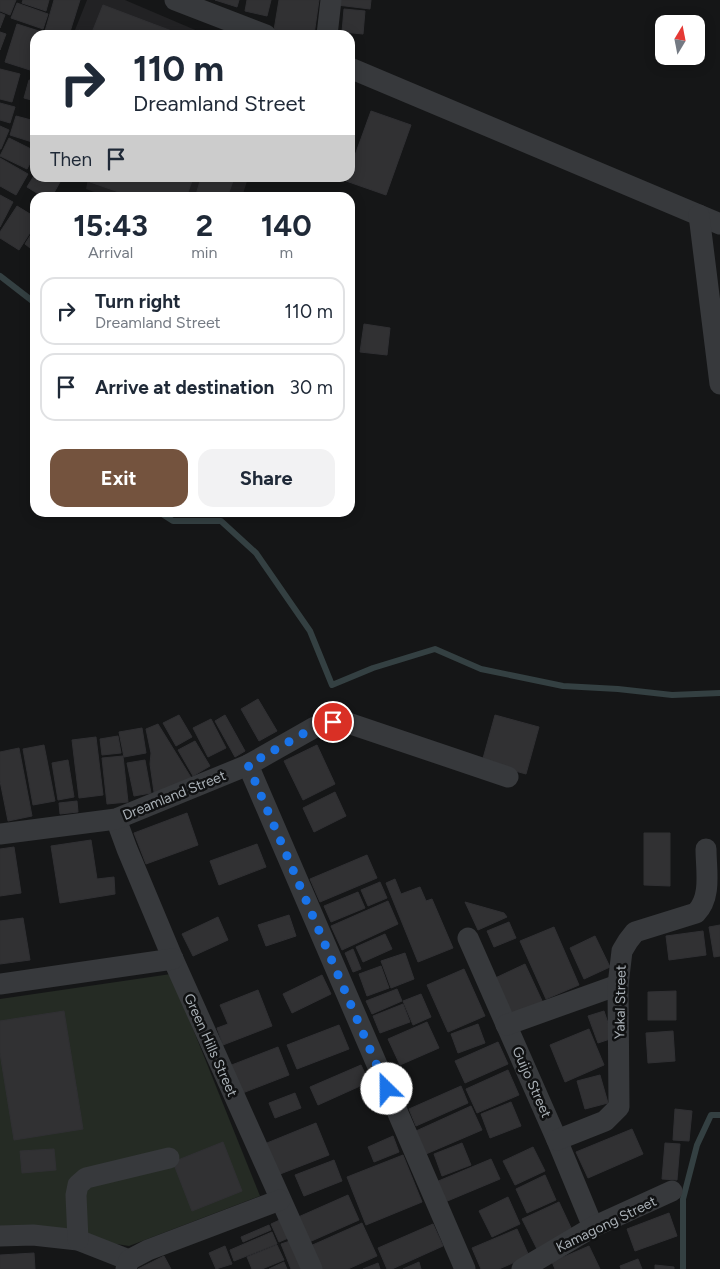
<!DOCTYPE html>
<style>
:root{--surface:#fff;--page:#f2f2f3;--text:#1f2937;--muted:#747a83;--line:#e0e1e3;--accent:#74533e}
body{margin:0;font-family:Figtree,sans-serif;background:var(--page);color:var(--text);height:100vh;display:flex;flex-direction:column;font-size:19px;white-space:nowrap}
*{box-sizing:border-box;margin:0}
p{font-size:16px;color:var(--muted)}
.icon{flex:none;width:28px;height:28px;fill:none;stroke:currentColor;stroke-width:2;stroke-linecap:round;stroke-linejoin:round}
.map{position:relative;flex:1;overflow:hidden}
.side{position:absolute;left:30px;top:192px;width:325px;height:325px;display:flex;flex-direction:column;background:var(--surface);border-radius:15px;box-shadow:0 2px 12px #0003}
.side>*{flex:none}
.hud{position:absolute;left:30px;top:30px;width:325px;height:152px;border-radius:15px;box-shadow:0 2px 12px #0003;background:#fff;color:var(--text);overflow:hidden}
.needle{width:32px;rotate:10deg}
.fabs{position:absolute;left:655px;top:15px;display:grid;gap:10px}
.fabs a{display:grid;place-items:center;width:50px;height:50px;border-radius:10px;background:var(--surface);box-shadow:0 2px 12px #0003;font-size:25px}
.pin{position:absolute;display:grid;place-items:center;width:42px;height:42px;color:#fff;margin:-21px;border:2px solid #fff;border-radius:50%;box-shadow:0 1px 5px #0007}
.me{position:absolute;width:55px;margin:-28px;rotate:337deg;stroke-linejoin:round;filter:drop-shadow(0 0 4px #0008)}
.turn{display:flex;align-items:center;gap:18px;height:105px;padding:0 20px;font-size:22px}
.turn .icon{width:65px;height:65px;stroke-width:2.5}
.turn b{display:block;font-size:35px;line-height:42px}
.then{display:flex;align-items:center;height:48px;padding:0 20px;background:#0003;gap:10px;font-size:19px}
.eta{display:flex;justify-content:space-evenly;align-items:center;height:85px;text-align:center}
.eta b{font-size:30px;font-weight:700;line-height:35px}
.action{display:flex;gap:10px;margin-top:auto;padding:10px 20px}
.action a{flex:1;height:58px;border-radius:15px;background:var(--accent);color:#fff;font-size:20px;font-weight:700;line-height:58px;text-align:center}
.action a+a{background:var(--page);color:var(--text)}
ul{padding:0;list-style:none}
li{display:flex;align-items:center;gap:15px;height:68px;margin:0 10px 8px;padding:0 10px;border:2px solid var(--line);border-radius:15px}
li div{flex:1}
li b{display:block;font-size:19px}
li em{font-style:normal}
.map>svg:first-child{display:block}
</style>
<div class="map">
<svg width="720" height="1269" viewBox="0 0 720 1269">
<rect width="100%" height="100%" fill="#151617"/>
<!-- built -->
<g fill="#222224">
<polygon points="87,0 125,0 207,35 73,35"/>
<polygon points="88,178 248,178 242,197 108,197 86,189"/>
</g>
<!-- green -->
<polygon fill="#252b24" points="171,974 260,1196 129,1246 0,1226 0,999"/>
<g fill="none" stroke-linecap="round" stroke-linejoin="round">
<!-- stream -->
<g stroke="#344042" stroke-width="6">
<polyline points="0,276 35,303"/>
<polyline points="159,512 173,521 221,521 256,553 310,631 332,685 373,668 435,649 481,669 563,686 618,689 672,695 720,693"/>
<polyline points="683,1269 683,1199 697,1145 711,1115 720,1115"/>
</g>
</g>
<!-- building -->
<g fill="#313133" stroke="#303033">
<polygon points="0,0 16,0 10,15 0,11"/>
<polygon points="23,0 49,0 46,11 22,3"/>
<polygon points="54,0 80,0 69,35 57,35 45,31"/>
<polygon points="215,0 239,0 237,7"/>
<polygon points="247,0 271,0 267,16 245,11"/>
<polygon points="279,0 319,0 314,35 274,30"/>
<polygon points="338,0 371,0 370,9 337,5"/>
<polygon points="17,3 48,14 43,29 11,18"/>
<polygon points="103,5 177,33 176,35 105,35 93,30"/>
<polygon points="344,9 365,11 363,34 342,32"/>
<polygon points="0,13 5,15 0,28"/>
<polygon points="17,24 42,32 41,35 35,35 35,55 30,70 5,62"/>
<polygon points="79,30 91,35 77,35"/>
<polygon points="0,32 6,34 0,50"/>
<polygon points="35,62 35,80 31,79"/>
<polygon points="0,69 20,74 12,102 0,99"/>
<polygon points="29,80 35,81 35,101 24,98"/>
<polygon points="0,103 15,107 10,123 0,120"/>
<polygon points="371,111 411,125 386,195 346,181 347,178 350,178 350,169"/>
<polygon points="16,116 35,121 35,132 32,142 10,135"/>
<polygon points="0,126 9,130 1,149 0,149"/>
<polygon points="9,138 35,151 35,154 27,169 0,156"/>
<polygon points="0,158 28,174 16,195 0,186"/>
<polygon points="35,174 35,178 52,178 60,182 51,198 45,198 27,187"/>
<polygon points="92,178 193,178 186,198 136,198 90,182"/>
<polygon points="201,178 234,178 227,198 195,198"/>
<polygon points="0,195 13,202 0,227"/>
<polygon points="17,206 35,217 35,225 19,250 0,238 0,232"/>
<polygon points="35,228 35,252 25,244"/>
<polygon points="364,324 390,328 387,355 360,352"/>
<polygon points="258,699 277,731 259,741 241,709"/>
<polygon points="179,715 192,737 176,746 163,723"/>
<polygon points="225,715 245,751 235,757 215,721"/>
<polygon points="495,715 539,727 526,774 482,762"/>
<polygon points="211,719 226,748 208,757 193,728"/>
<polygon points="158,724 192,779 155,799 150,764 151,753 146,729"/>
<polygon points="142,728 146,753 124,757 119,732"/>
<polygon points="118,736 121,753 102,755 100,739"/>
<polygon points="96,737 103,795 79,798 72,740"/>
<polygon points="195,741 210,766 193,776 178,750"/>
<polygon points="44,745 55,801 33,805 23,749"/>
<polygon points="317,745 335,784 303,800 284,761"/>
<polygon points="19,748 32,816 8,821 0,781 0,752"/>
<polygon points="123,756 128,802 107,804 102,758"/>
<polygon points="68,760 74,797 58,800 52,763"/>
<polygon points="145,760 151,793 134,796 127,763"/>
<polygon points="335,792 346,816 314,832 303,808"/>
<polygon points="77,801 78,812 60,814 59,803"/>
<polygon points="187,813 198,845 146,864 134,833"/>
<polygon points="644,833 670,833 670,886 644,885"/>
<polygon points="91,840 97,879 114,877 115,894 60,903 51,846"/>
<polygon points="257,844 266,867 219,885 210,861"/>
<polygon points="14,847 21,893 0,896 0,849"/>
<polygon points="367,855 377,878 320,902 310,879"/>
<polygon points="395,879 401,894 420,887 426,901 432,899 453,948 418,962 386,883"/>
<polygon points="380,882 387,898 368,906 361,890"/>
<polygon points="358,892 365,908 331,922 324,906"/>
<polygon points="388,901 398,924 342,950 331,926"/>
<polygon points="465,902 504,913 507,917 478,930"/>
<polygon points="289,915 296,936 266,946 258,925"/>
<polygon points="218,917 228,940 193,956 182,934"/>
<polygon points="23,918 30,960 0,964 0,921"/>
<polygon points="509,922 516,938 494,947 487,931"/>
<polygon points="720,925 720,956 714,957 709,927"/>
<polygon points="554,927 579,985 546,999 520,941"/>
<polygon points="703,931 706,955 669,960 666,936"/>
<polygon points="385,934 392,949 363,962 356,947"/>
<polygon points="595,936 610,967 584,979 570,948"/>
<polygon points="353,949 361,969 353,972 345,953"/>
<polygon points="405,953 414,979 391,988 381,961"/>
<polygon points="525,964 544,1005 510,1020 491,980"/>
<polygon points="381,966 389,988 367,996 359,974"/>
<polygon points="464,969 485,1016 448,1032 427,985"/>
<polygon points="322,975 331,994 292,1013 283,994"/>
<polygon points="397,989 402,1001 372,1014 366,1001"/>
<polygon points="258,990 272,1026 223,1045 217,1028 228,1024 220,1005"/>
<polygon points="676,991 676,1020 648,1020 648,992"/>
<polygon points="421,994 431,1017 413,1025 403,1001"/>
<polygon points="403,1004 410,1022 380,1033 373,1016"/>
<polygon points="64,1011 83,1129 14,1140 0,1053 0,1021"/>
<polygon points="604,1011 613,1038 598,1043 588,1016"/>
<polygon points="427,1022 439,1048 400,1065 388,1039"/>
<polygon points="478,1024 485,1043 458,1053 451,1034"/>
<polygon points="339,1025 349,1049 297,1069 287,1045"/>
<polygon points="589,1029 604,1065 565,1082 550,1045"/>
<polygon points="673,1031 675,1061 648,1063 646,1033"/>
<polygon points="498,1042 508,1064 465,1083 455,1061"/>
<polygon points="278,1047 289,1075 240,1094 229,1066"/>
<polygon points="361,1065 369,1082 318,1105 310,1087"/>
<polygon points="508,1070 519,1095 477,1113 466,1089"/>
<polygon points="600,1075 608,1103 585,1109 577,1081"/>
<polygon points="461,1086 468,1103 416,1126 409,1109"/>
<polygon points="295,1093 301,1108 275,1118 269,1103"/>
<polygon points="511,1102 521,1126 490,1138 481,1114"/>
<polygon points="471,1106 482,1130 426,1154 416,1131"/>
<polygon points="675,1109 692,1111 689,1141 673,1140"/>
<polygon points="316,1123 329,1155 275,1176 262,1145"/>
<polygon points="632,1129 643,1154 588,1178 576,1152"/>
<polygon points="393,1136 399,1152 374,1162 368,1147"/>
<polygon points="223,1142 242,1191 192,1211 173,1162"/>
<polygon points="462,1143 471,1165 442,1176 434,1154"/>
<polygon points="665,1143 680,1144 677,1180 662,1179"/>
<polygon points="533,1147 545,1171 515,1185 503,1161"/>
<polygon points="54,1149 56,1170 22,1173 20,1151"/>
<polygon points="403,1155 422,1202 366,1225 347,1177"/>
<polygon points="491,1159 500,1179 445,1202 436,1182"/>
<polygon points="334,1160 342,1181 304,1196 295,1175"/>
<polygon points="545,1175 556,1200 527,1213 516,1189"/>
<polygon points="348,1195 359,1220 307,1243 296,1218"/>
<polygon points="508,1197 520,1224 492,1237 479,1211"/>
<polygon points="559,1202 573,1232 537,1249 522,1219"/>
<polygon points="669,1213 677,1236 635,1251 627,1229"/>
<polygon points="284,1218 293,1236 279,1242 271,1224"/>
<polygon points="362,1223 377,1256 348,1269 318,1269 308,1247"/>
<polygon points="433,1224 443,1246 392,1269 387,1269 378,1248"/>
<polygon points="269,1225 271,1230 243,1242 241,1237"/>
<polygon points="517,1229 529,1256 499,1269 481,1269 472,1248"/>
<polygon points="272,1232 277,1244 234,1261 230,1250"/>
<polygon points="296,1239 307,1269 291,1269 281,1244"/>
<polygon points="277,1245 284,1260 262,1269 252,1269 247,1257"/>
<polygon points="225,1246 232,1264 216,1269 209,1253"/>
<polygon points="589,1246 600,1269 555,1269 552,1262"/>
<polygon points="34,1253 35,1269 0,1269 0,1255"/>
<polygon points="164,1256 171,1269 138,1269"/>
<polygon points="638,1259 642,1269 621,1269 620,1266"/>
<polygon points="284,1262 287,1269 269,1269"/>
<polygon points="419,1262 421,1269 403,1269"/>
<polygon points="378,1263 380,1269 363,1269"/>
<polygon points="655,1265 674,1267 674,1269 655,1269"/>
</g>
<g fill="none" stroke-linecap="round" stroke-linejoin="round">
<!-- minor -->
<g stroke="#37393c" stroke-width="21">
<polyline points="175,0 266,35"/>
<polyline points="327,35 331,0"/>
<polyline points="350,68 720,224"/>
<polyline points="699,215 720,384"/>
<polyline points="248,765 465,1269"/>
<polyline points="116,819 127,849 173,959 312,1269"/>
<polyline points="0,834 116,819 248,765 315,727 333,722 348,723 508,777"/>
<polyline points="468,938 557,1140 593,1227"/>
<polyline points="0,984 173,959"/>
<polyline points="506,1025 618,985"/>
<path d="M557 1140 605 1121 619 1107 618 985 622 951 628 941 635 932 696 913C712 897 706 870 706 849"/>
<polyline points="0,1236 33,1235 78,1240 129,1260"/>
<polyline points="78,1240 76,1195 78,1185 86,1178 169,1158"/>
<polyline points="126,1269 129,1260 148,1250 280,1200"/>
<polyline points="522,1269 593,1227 672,1191"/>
</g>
</g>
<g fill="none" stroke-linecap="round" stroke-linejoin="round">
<!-- route -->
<polyline stroke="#1a73e8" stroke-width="9" stroke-dasharray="0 16.2" points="333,722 315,727 248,765 387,1089"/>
</g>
<g text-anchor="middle" stroke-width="5" stroke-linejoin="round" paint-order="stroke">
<!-- street labels -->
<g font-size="14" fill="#a9b0b6" stroke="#101112">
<text transform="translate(174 795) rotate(-22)" y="5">Dreamland Street</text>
<text transform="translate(620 1002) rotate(-89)" y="5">Yakal Street</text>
<text transform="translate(211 1045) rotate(66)" y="5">Green Hills Street</text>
<text transform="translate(532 1082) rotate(66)" y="5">Guijo Street</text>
<text transform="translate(606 1224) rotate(-26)" y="5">Kamagong Street</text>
</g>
</g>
</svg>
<div class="fabs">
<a><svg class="needle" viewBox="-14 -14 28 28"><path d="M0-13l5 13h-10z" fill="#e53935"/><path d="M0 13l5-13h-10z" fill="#747a83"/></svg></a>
</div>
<div class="pin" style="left:333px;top:722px;background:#d93025"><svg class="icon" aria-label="arrive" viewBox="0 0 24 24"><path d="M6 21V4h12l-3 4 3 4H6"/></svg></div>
<svg class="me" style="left:387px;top:1089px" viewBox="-20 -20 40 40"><circle r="19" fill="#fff"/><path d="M0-13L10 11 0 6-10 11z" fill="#1a73e8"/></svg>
<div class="hud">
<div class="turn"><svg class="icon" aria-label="right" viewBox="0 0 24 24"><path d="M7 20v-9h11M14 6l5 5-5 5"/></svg><div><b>110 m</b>Dreamland Street</div></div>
<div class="then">Then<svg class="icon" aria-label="arrive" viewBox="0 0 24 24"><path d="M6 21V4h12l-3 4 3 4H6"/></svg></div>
</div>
<section class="side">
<div class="eta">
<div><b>15:43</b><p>Arrival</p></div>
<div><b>2</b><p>min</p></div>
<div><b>140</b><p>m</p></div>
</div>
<ul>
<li><svg class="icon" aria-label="right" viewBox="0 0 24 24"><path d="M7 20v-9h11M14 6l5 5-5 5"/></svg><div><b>Turn right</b><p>Dreamland Street</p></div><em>110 m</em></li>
<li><svg class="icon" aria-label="arrive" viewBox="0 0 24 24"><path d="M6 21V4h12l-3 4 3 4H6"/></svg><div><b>Arrive at destination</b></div><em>30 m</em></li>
</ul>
<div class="action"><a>Exit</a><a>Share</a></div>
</section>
</div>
